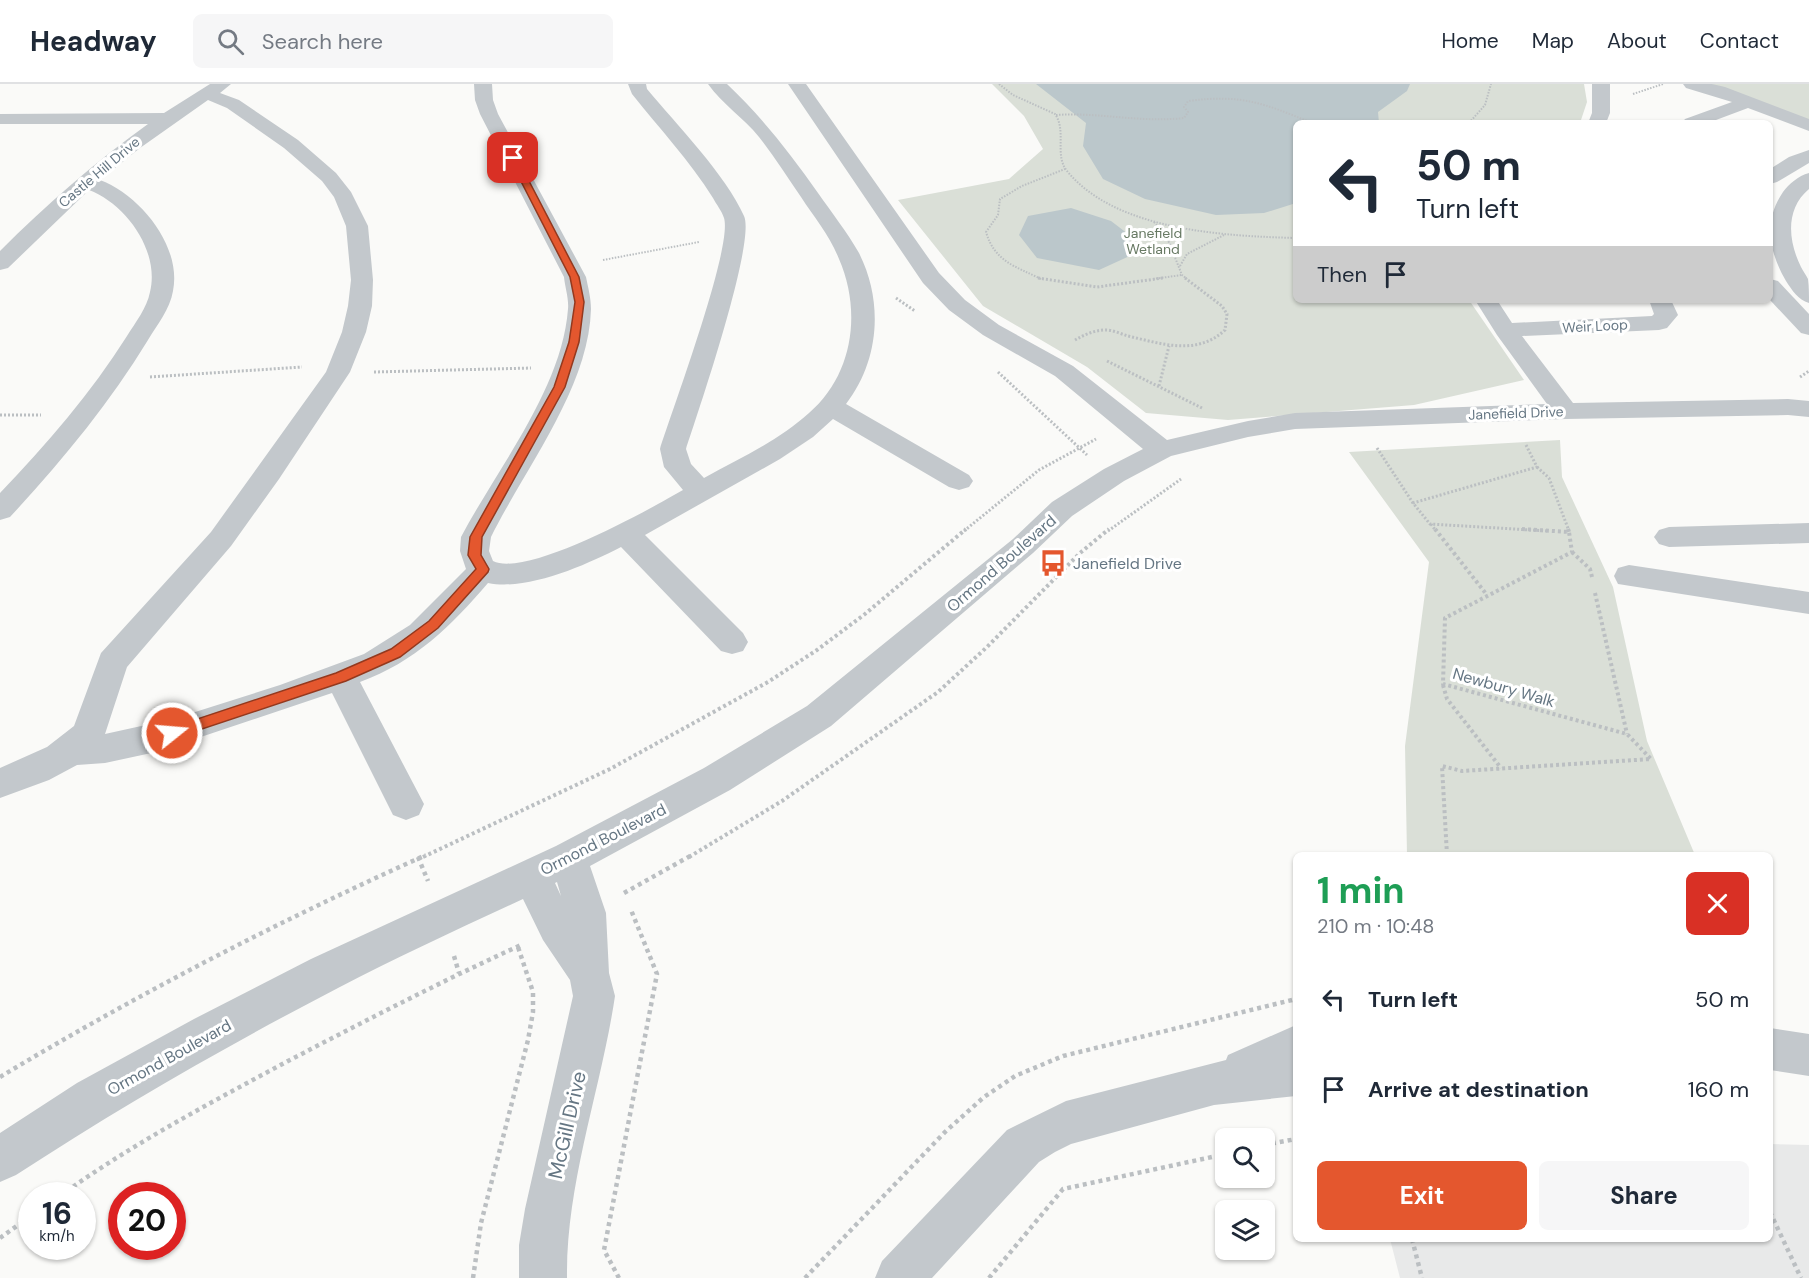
<!DOCTYPE html>
<meta charset="utf-8">
<style>
:root{--surface:#fff;--page:#f6f6f7;--text:#1f2937;--muted:#747a83;--line:#e0e1e3;--accent:#e4572e}
body{margin:0;font-family:"DM Sans",sans-serif;background:var(--page);color:var(--text);height:100vh;display:flex;flex-direction:column;font-size:22px;white-space:nowrap}
*{box-sizing:border-box;margin:0}
p{font-size:20px;color:var(--muted)}
.icon{flex:none;width:33px;height:33px;fill:none;stroke:currentColor;stroke-width:2;stroke-linecap:round;stroke-linejoin:round}
.map{position:relative;flex:1;overflow:hidden}
.side{position:absolute;left:1293px;top:768px;width:480px;height:390px;display:flex;flex-direction:column;background:var(--surface);border-radius:9px;box-shadow:0 2px 4px #0004}
.side>*{flex:none}
.banner{position:absolute;left:1293px;top:36px;width:480px;height:183px;border-radius:9px;box-shadow:0 2px 4px #0004;background:#fff;color:var(--text);overflow:hidden}
.tools{position:absolute;left:1215px;top:1044px;display:grid;gap:12px}
.tools a{display:grid;place-items:center;width:60px;height:60px;border-radius:9px;background:var(--surface);box-shadow:0 2px 4px #0004;font-size:30px}
.speed{position:absolute;left:18px;top:1098px;display:flex;gap:12px;font-size:30px;font-weight:700;text-align:center}
.speed>*{display:grid;place-content:center;width:78px;height:78px;border-radius:50%;background:var(--surface);box-shadow:0 2px 4px #0004;line-height:1}
.speed small{font-size:15px;font-weight:400}
.speed .limit{border:9px solid #d22;background:#fff;color:#111}
.pin{position:absolute;display:grid;place-items:center;width:51px;height:51px;color:#fff;margin:-26px;border-radius:12px;box-shadow:0 3px 9px #0006}
.me{position:absolute;width:66px;margin:-33px;rotate:73deg;stroke-linejoin:round;filter:drop-shadow(0 0 4px #0008)}
.turn{display:flex;align-items:center;gap:21px;height:126px;padding:0 24px;font-size:27px}
.turn .icon{width:78px;height:78px;stroke-width:2.5}
.turn b{display:block;font-size:42px;line-height:51px}
.then{display:flex;align-items:center;height:57px;padding:0 24px;background:#0003;gap:12px;font-size:22px}
.round{display:grid;place-items:center;flex:none;width:63px;height:63px;border-radius:9px;background:var(--page)}
.overview{display:flex;align-items:center;justify-content:space-between;height:102px;padding:0 24px}
h1{font-size:36px;font-weight:700;line-height:45px;color:#1e9e55}
.action{display:flex;gap:12px;margin-top:auto;padding:12px 24px}
.action a{flex:1;height:69px;border-radius:9px;background:var(--accent);color:#fff;font-size:24px;font-weight:700;line-height:69px;text-align:center}
.action a+a{background:var(--page);color:var(--text)}
ul{padding:0;list-style:none}
li{display:flex;align-items:center;gap:18px;height:90px;padding:0 24px}
li div{flex:1}
li b{display:block;font-size:22px}
li em{font-style:normal}
header{display:flex;align-items:center;gap:36px;box-sizing:border-box;height:84px;padding:0 30px;background:var(--surface);border-bottom:2px solid var(--line)}
header strong{font-size:28px}
nav{display:flex;gap:33px;margin-inline-start:auto;font-size:21px}
.search{width:420px;height:54px;background:var(--page);display:flex;align-items:center;gap:15px;box-sizing:border-box;padding:0 21px;border-radius:9px;color:var(--muted);font-size:22px}
.map>svg:first-child{display:block}
</style>
<header>
<strong>Headway</strong>
<div class="search"><svg class="icon" aria-label="search" viewBox="0 0 24 24"><circle cx="10" cy="10" r="6"/><path d="M15 15l6 6"/></svg>Search here</div>
<nav><a>Home</a><a>Map</a><a>About</a><a>Contact</a></nav>
</header>
<div class="map">
<svg width="1809" height="1194" viewBox="0 0 1809 1194">
<rect width="100%" height="100%" fill="#fafaf8"/>
<!-- built -->
<polygon fill="#e8e9e9" points="1770,1060 1809,1061 1809,1194 1400,1194 1390,1155 1770,1155"/>
<!-- green -->
<g fill="#dadfd7">
<polygon points="992,0 1584,0 1587,18 1580,39 1296,39 1296,216 1469,216 1524,296 1414,321 1228,336 1146,329 1087,283 983,222 898,116 1009,95 1043,65 1024,32"/>
<polygon points="1711,0 1809,0 1809,37"/>
<polygon points="1560,356 1562,393 1613,503 1647,657 1695,771 1407,771 1405,662 1429,478 1349,368"/>
</g>
<!-- water -->
<g fill="#bbc7cb">
<polygon points="1036,0 1410,0 1407,7 1378,28 1379,39 1296,39 1296,119 1264,129 1216,131 1145,115 1103,95 1083,62 1086,39"/>
<polygon points="1071,124 1111,137 1128,150 1134,170 1099,186 1037,174 1019,151 1028,132"/>
</g>
<g fill="none" stroke-linecap="round" stroke-linejoin="round">
<!-- path-far3 -->
<g stroke="#bbbfc2" stroke-width="2" stroke-dasharray="1.5 1.5" stroke-linecap="butt">
<path d="M999 0 1013 11 1055 30C1067 47 1054 71 1067 87 1116 147 1225 152 1296 154"/>
<polyline points="1633,10 1663,0"/>
<path d="M1056 31C1099 28 1141 39 1184 34L1188 28 1184 23 1188 17C1242 10 1263 19 1312 39"/>
<polyline points="1469,39 1485,21 1491,0"/>
<polyline points="1154,138 1168,156 1182,191 1187,195"/>
<polyline points="603,176 699,158"/>
<polyline points="1180,182 1187,170 1224,151"/>
<path d="M1041 195C1015 182 995 178 986 148L998 131 1000 115 1022 102 1065 85"/>
<polyline points="1153,195 1182,191"/>
</g>
<!-- path-far2 -->
<g stroke="#bbbfc2" stroke-width="3" stroke-dasharray="2 2" stroke-linecap="butt">
<polyline points="1038,194 1097,203 1163,194"/>
<polyline points="896,214 915,227"/>
<path d="M1075 256C1084 251 1094 246 1106 246 1113 246 1121 250 1128 252 1162 260 1197 272 1225 246L1227 230 1222 222 1185 194"/>
<polyline points="1107,277 1202,324"/>
<polyline points="374,288 531,284"/>
<polyline points="998,288 1087,371"/>
<polyline points="150,293 302,283"/>
<polyline points="1800,293 1809,287"/>
<polyline points="1159,302 1169,262"/>
<polyline points="0,331 41,331"/>
<polyline points="1526,361 1537,383 1413,419 1430,440 1548,447"/>
<polyline points="1377,364 1413,419"/>
<polyline points="1537,383 1549,394 1569,447"/>
<polyline points="1431,440 1436,447"/>
<polyline points="964,447 1039,386 1096,355"/>
<polyline points="1108,447 1181,395"/>
</g>
<!-- path-far1 -->
<g stroke="#bbbfc2" stroke-width="4" stroke-dasharray="3 3" stroke-linecap="butt">
<polyline points="1435,445 1487,511"/>
<polyline points="1568,445 1569,448"/>
<polyline points="1572,468 1590,485 1592,493"/>
<polyline points="1595,509 1627,650"/>
<polyline points="1443,601 1447,615 1501,684"/>
<polyline points="1447,771 1442,682 1462,687 1651,675 1627,650 1443,600 1445,534 1572,468 1569,448 1522,445"/>
<polyline points="423,773 610,685 768,598 817,566 865,530 966,445"/>
<polyline points="689,773 782,717 938,608 987,563 1080,469 1109,445"/>
</g>
<!-- path -->
<g stroke="#bbbfc2" stroke-width="4.5" stroke-dasharray="4 4" stroke-linecap="butt">
<polyline points="418,773 428,797"/>
<polyline points="624,809 692,771"/>
<polyline points="454,872 459,889"/>
<path d="M0 993C138 910 279 837 426 771"/>
<polyline points="1264,1061 1296,1055"/>
<path d="M60 1112C132 1060 210 1019 288 977 365 937 442 897 521 861"/>
<polyline points="1770,1128 1801,1194"/>
<polyline points="0,1154 32,1131"/>
<polyline points="1412,1155 1422,1194"/>
<polyline points="473,1194 481,1139 528,956 533,928 533,908 518,863"/>
<polyline points="619,1194 604,1166 657,890 631,826"/>
<polyline points="805,1194 945,1048 984,1013 1015,992 1063,972 1296,915"/>
<polyline points="989,1194 1063,1105 1226,1070"/>
</g>
<!-- minor -->
<g fill="#c3c8cc" fill-rule="evenodd">
<path d="M210 0H231L220 9 239 16 298 56 336 89 351 108 368 142 373 196 372 222 366 248 350 288 279 395 231 462 127 583 105 650 173 635 280 601 364 570 410 541 466 485 460 467 461 453C498 383 562 305 568 225 569 215 565 203 564 193L480 30 475 16 474 0H492L493 16 498 30 586 193C588 203 591 214 591 225 589 304 525 384 491 453L489 467 493 477C527 494 650 425 683 406L664 383 660 365C672 327 733 163 724 134 722 127 716 120 713 114 690 77 659 44 632 10L628 0H646L647 5C676 40 726 91 744 132 756 158 698 329 686 365L691 380 704 394C740 374 778 357 809 329 853 291 862 228 839 175 830 152 814 133 801 113 787 93 774 72 759 53 744 34 722 20 708 0H727C762 33 790 69 818 109 832 129 847 148 859 169 884 219 879 277 846 320L969 391 973 397 969 403 959 406 949 403 833 335 813 353 780 375 645 451 743 549 748 558 743 567 732 570 721 567 621 463C586 481 528 507 488 499 451 542 415 578 360 598L424 720 419 731 406 736 393 731 332 609 156 668 105 679 77 681 49 696 0 714V684L47 663 74 642 101 569 211 448 326 288 342 248 348 222 351 196 346 142 334 113 322 97 284 64 227 24 208 16 140 64 100 96C140 111 182 162 173 207 170 225 157 241 148 256 109 320 61 378 10 433L0 436V409C47 360 91 309 127 252 135 239 147 224 150 208 160 167 126 120 89 106L8 184 0 186V167C47 120 95 78 148 40H0V30L164 29Z"/>
<path d="M788 0H806L939 189 965 216 999 241 1073 282 1167 356 1248 337 1295 329 1547 320 1497 251 1475 216H1497L1512 239 1652 232 1654 230 1649 216H1671L1678 231 1667 244 1659 246 1522 252 1573 319 1788 315 1809 317V333L1788 331 1566 335 1295 345 1248 353 1171 372 1124 397 1072 432 1033 469 831 642 730 706 590 782 606 829 609 889 615 912C601 1006 566 1098 567 1194H519V1161L525 1125 573 912 570 896 543 856 523 815C461 844 399 872 338 904 228 961 120 1023 16 1091L0 1098V1049L77 999 194 935 311 875 556 762 704 684 807 622 1013 455 1052 418 1104 385 1143 365 1055 292 983 251 949 226 923 199ZM557 798 561 812 555 799Z"/>
<polygon points="1592,0 1610,0 1610,29 1606,39 1588,39 1592,29"/>
<polygon points="1683,0 1712,0 1725,3 1809,35 1809,47 1748,24 1708,39 1682,39 1685,35 1732,18 1686,4"/>
<polygon points="1809,66 1809,79 1777,98 1770,100 1770,85 1789,73"/>
<path d="M1809 89V105C1785 125 1788 157 1801 183 1803 187 1806 191 1808 195 1809 202 1809 212 1809 219 1798 216 1792 206 1786 197 1769 168 1763 137 1783 108 1789 100 1798 92 1809 89Z"/>
<polygon points="1770,195 1778,197 1809,230 1809,251 1801,249 1770,216"/>
<polygon points="1809,439 1809,459 1669,463 1659,460 1654,453 1659,446 1669,443"/>
<polygon points="1629,481 1809,508 1809,530 1618,500 1614,492 1618,484"/>
<polygon points="1296,941 1296,1012 1214,1021 1071,1060 1055,1068 1039,1078 932,1194 875,1194 882,1177 1007,1046 1066,1017 1226,976 1228,971"/>
<polygon points="1770,944 1809,950 1809,992 1770,986"/>
</g>
</g>
<!-- route -->
<polygon fill="#e4572e" stroke="#94391e" stroke-width="1.5" points="513,71 517,74 579,193 584,218 579,258 565,303 482,453 481,471 489,485 488,488 438,544 400,573 346,597 172,655 167,653 165,649 167,645 336,589 391,565 429,537 476,485 468,471 470,453 554,303 569,258 575,218 570,193 509,74"/>
<!-- icons -->
<defs>
<symbol id="bus-bare" viewBox="-9 -9 18 18"><path d="M-5-6H5V4H4V6H2V4H-2V6H-4V4H-5ZM-3.5-4V0h7V-4ZM-3.5 1.2v1.5H-2V1.2ZM2 1.2v1.5H3.5V1.2Z" fill="#e4572e" stroke="#fff" stroke-width="2.5" paint-order="stroke"/></symbol>
</defs>
<g fill-rule="evenodd">
<use href="#bus-bare" x="1034" y="460" width="38" height="38"/>
</g>
<g text-anchor="middle" stroke-width="6" stroke-linejoin="round" paint-order="stroke">
<!-- far-street labels -->
<g font-size="14" fill="#657683" stroke="#fff">
<text transform="translate(99 88) rotate(-40)" y="5">Castle Hill Drive</text>
<text transform="translate(1595 242) rotate(-3)" y="5">Weir Loop</text>
<text transform="translate(1516 329) rotate(-2)" y="5">Janefield Drive</text>
</g>
<!-- far-park labels -->
<g font-size="14" fill="#687a64" stroke="#fff">
<text x="1153" y="154">Janefield<tspan x="1153" dy="16">Wetland</tspan></text>
</g>
<!-- street labels -->
<g font-size="16" fill="#657683" stroke="#fff">
<text transform="translate(1001 479) rotate(-41)" y="6">Ormond Boulevard</text>
<text transform="translate(1504 603) rotate(16)" y="6">Newbury Walk</text>
<text transform="translate(603 755) rotate(-27)" y="6">Ormond Boulevard</text>
<text transform="translate(169 973) rotate(-29)" y="6">Ormond Boulevard</text>
</g>
<!-- poi labels -->
<g font-size="16" fill="#657683" stroke="#fff" text-anchor="start">
<text x="1073" y="485">Janefield Drive</text>
</g>
<!-- near-street labels -->
<g font-size="20" fill="#657683" stroke="#fff">
<text transform="translate(567 1041) rotate(-77)" y="7">McGill Drive</text>
</g>
</g>
</svg>
<div class="tools">
<a><svg class="icon" aria-label="search" viewBox="0 0 24 24"><circle cx="10" cy="10" r="6"/><path d="M15 15l6 6"/></svg></a>
<a><svg class="icon" aria-label="layers" viewBox="0 0 24 24"><path d="M12 4l9 5-9 5-9-5zM3 14l9 5 9-5"/></svg></a>
</div>
<div class="speed"><div>16<small>km/h</small></div><div class="limit">20</div></div>
<div class="pin" style="left:513px;top:74px;background:#d93025"><svg class="icon" aria-label="arrive" viewBox="0 0 24 24"><path d="M6 21V4h12l-3 4 3 4H6"/></svg></div>
<svg class="me" style="left:172px;top:649px" viewBox="-20 -20 40 40"><circle r="17" fill="#e4572e" stroke="#fff" stroke-width="3"/><path d="M0-11L8 9 0 5-8 9z" fill="#fff"/></svg>
<div class="banner">
<div class="turn"><svg class="icon" aria-label="left" viewBox="0 0 24 24"><path d="M17 20v-9H6M10 6l-5 5 5 5"/></svg><div><b>50 m</b>Turn left</div></div>
<div class="then">Then<svg class="icon" aria-label="arrive" viewBox="0 0 24 24"><path d="M6 21V4h12l-3 4 3 4H6"/></svg></div>
</div>
<section class="side">
<div class="overview"><div><h1>1 min</h1><p>210 m · 10:48</p></div><a class="round" style="background:#d93025;color:#fff"><svg class="icon" aria-label="close" viewBox="0 0 24 24"><path d="M6 6l12 12M18 6L6 18"/></svg></a></div>
<ul>
<li><svg class="icon" aria-label="left" viewBox="0 0 24 24"><path d="M17 20v-9H6M10 6l-5 5 5 5"/></svg><div><b>Turn left</b></div><em>50 m</em></li>
<li><svg class="icon" aria-label="arrive" viewBox="0 0 24 24"><path d="M6 21V4h12l-3 4 3 4H6"/></svg><div><b>Arrive at destination</b></div><em>160 m</em></li>
</ul>
<div class="action"><a>Exit</a><a>Share</a></div>
</section>
</div>
